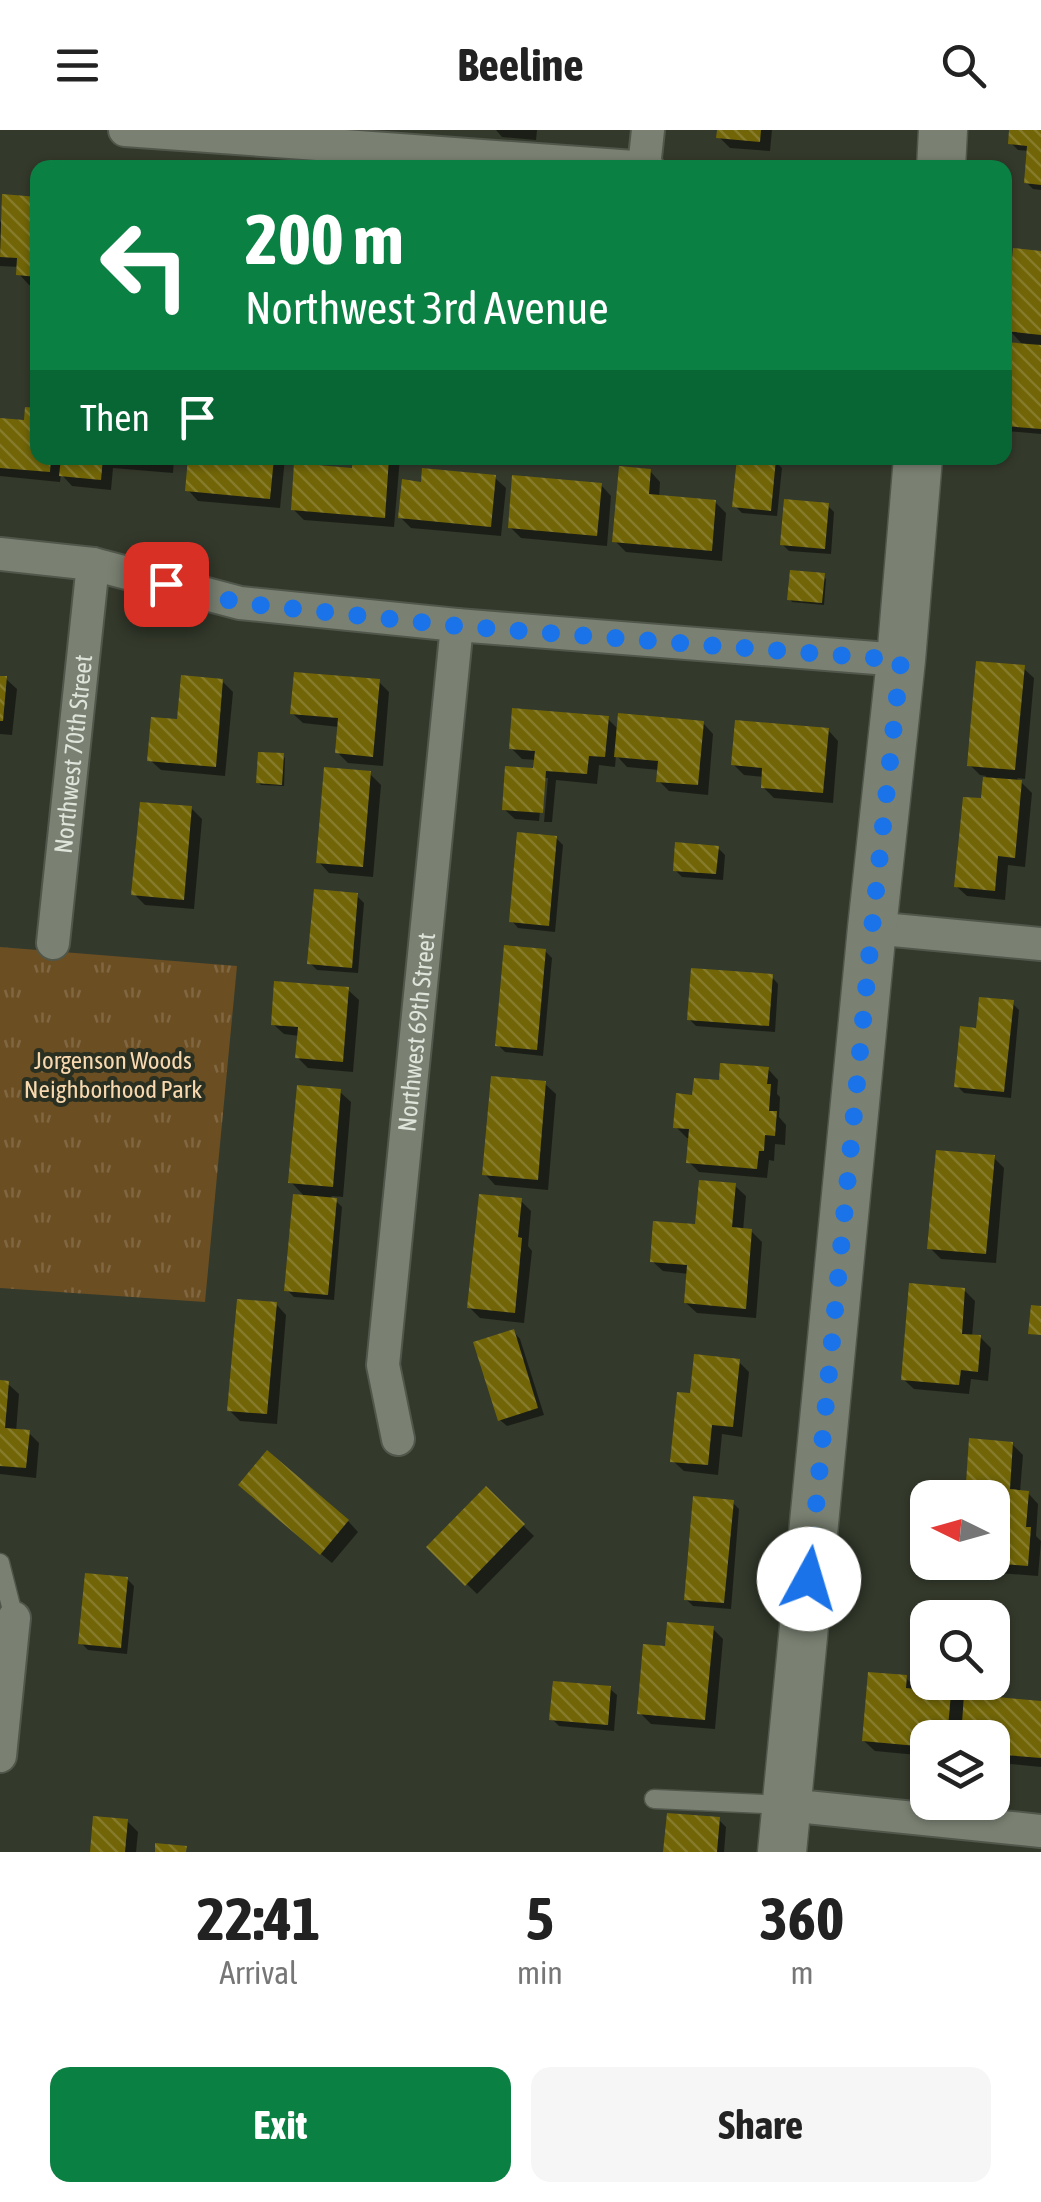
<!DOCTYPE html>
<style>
:root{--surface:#fff;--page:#f6f6f6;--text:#222;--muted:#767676;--accent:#0b8043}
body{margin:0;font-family:"Asap Condensed",sans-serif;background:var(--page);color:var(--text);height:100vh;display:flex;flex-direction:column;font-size:38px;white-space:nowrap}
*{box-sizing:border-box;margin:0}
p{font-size:32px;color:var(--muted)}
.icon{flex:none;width:55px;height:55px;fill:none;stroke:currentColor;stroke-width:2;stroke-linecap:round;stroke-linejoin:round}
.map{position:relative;height:1722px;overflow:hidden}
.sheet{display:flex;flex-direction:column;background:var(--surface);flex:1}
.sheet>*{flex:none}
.guide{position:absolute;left:30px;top:30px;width:982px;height:305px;border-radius:20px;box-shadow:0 2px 8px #0004;background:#0b8043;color:#fff;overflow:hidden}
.needle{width:65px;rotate:275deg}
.tools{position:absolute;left:910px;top:1350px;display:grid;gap:20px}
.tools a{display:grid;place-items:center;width:100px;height:100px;border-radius:20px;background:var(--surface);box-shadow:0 2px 8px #0004;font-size:50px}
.pin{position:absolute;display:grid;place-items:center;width:85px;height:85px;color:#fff;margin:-42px;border-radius:20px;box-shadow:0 5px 15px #0006}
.me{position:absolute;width:110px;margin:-55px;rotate:6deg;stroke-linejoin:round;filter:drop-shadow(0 0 8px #0008)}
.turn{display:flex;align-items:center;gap:35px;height:210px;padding:0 50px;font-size:45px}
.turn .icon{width:130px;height:130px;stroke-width:2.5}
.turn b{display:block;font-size:70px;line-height:85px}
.then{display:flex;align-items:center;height:95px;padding:0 50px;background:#0003;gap:20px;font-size:38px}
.eta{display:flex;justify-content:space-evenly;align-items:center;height:170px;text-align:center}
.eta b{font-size:60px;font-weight:700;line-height:70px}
.cta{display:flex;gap:20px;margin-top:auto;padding:20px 50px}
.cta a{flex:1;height:115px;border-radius:20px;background:var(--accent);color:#fff;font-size:40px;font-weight:700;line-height:115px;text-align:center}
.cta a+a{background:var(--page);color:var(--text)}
header{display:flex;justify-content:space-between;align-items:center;height:130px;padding:0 50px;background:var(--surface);font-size:45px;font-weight:700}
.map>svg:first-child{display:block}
</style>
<header><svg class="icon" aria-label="menu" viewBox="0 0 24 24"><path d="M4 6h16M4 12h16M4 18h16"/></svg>Beeline<svg class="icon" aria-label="search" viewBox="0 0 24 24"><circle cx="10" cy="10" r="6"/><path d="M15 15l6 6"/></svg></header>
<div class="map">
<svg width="1041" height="1722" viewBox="0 0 1041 1722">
<defs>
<pattern id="park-tufts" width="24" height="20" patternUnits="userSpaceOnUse" patternTransform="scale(2.5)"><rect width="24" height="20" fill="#6b4e22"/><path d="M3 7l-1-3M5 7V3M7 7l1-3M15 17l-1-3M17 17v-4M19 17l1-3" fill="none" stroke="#806742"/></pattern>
<pattern id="building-back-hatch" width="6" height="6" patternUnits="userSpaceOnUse" patternTransform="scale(2.5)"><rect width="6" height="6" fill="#716508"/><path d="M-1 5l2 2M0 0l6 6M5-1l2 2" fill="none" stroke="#857b2b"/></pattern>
</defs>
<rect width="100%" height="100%" fill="#33392b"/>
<!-- park -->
<polygon fill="url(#park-tufts)" points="0,817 237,836 205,1172 0,1158"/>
<!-- shadow -->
<g fill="#0007">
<polygon points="496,0 537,0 536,10 502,7"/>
<polygon points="720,0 772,0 770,21 730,18 719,7"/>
<polygon points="1012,0 1041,0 1041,60 1033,59 1026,52 1029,21 1018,20 1011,13"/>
<polygon points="38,69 38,156 29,155 19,144 19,137 0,136 0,92"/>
<polygon points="1041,123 1041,304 1007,301 1005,299 1005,242 1024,216 1009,200"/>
<polygon points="0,291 26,293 38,328 174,328 173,343 113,338 111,360 72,356 61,344 60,352 0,346"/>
<polygon points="191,328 285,328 280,378 198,371 188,360"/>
<polygon points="355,328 400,328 394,397 304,390 293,379 355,341"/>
<polygon points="775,331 782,338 777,386 742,383 735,376"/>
<polygon points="650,341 660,352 659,368 715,372 726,383 722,431 626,422 615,411"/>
<polygon points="495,348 506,358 501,406 411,398 400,387"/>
<polygon points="601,355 611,366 607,416 521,408 510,397"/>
<polygon points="827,375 834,382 831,424 789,421 782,414"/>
<polygon points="823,446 826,449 824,475 792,472 790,469"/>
<polygon points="1023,538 1034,548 1025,649 1017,648 1032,663 1025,737 1008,735 1005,770 967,766 956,756 984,671 986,646 980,645 970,635"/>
<polygon points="0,548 6,549 17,559 12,605 0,604"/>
<polygon points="222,551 233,562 225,646 161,640 150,630 180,592"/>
<polygon points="379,552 389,562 383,636 348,633 337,622 339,597 303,593 292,583"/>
<polygon points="608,589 619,600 703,593 713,604 708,665 669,661 659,651 659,640 627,637 616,625 615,637 599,635 597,654 556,650 552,692 544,692 548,648 543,648 539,691 515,689 504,679 536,641 537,630 522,629 511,618"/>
<polygon points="828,600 838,611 833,673 774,668 763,657 764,647 744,645 734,635"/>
<polygon points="283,626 285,628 284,656 261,655 258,652"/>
<polygon points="370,644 381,655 373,747 329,743 319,732"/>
<polygon points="191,678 202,689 194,779 145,775 134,764"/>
<polygon points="556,708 563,715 555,802 518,798 512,791"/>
<polygon points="718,718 725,725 723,750 682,747 675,740"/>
<polygon points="357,766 364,773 358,843 317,840 310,833"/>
<polygon points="545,821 552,828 543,926 505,922 498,915"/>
<polygon points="772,847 778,854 775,902 696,896 689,889"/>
<polygon points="348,860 359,870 353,942 308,938 297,927 299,906 284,904 273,894"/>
<polygon points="1012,873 1019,880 1011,968 964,963 957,956 978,901"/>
<polygon points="768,939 778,950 777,964 780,967 779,987 786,995 785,1015 775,1014 774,1031 769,1030 767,1048 699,1042 689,1032 691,1008 687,1008 676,997 695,968 721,953"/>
<polygon points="545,954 556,964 548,1060 495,1055 485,1044"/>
<polygon points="340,962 351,972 343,1067 331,1066 342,1077 334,1170 294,1167 287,1160 306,1068 291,1052"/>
<polygon points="994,1028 1004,1038 996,1133 941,1129 930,1118"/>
<polygon points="735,1056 746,1066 743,1101 751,1101 762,1112 756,1188 697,1183 686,1173 689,1144 663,1141 652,1131 698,1097"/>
<polygon points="520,1070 531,1081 528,1116 532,1121 524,1193 480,1188 469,1177"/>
<polygon points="964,1160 975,1171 972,1207 980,1207 991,1218 988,1251 971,1249 969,1264 914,1259 903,1249"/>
<polygon points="276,1174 286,1185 277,1294 240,1291 229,1280"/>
<polygon points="514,1202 520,1209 544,1285 507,1296 500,1290"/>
<polygon points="738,1231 749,1242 742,1307 722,1304 718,1345 684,1341 673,1331 693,1266"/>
<polygon points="0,1253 8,1254 19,1264 16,1302 29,1303 39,1313 36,1348 0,1344"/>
<polygon points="1012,1314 1023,1325 1020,1362 1028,1363 1038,1374 1036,1406 1041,1411 1038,1446 973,1441 965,1432 992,1432"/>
<polygon points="486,1359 534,1406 477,1464 429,1417"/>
<polygon points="251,1366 348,1391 358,1402 332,1433"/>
<polygon points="732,1372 739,1379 731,1479 693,1476 686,1469"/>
<polygon points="127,1449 134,1456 127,1524 88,1520 81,1513"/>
<polygon points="712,1498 723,1509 715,1599 651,1594 640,1583 667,1519"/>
<polygon points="906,1548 916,1558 916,1561 928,1562 951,1556 966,1571 1041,1573 1041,1637 992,1632 992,1608 928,1608 928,1626 875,1621 864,1611"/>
<polygon points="610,1559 617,1565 614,1601 559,1596 552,1589"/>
<polygon points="719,1690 726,1697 724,1722 666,1722"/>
<polygon points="127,1691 138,1702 136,1722 93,1722"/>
</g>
<!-- building -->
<g fill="url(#building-back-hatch)">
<polygon points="717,0 761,0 760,12 716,8"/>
<polygon points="1009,0 1041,0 1041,55 1024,53 1027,16 1008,14"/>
<polygon points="2,64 38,67 38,147 16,145 17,128 0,127"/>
<polygon points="1013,118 1041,121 1041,205 1006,201"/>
<polygon points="1005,212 1041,215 1041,299 1005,296"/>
<polygon points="25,277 38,278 38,328 51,328 50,342 0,338 0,288 24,290"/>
<polygon points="61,328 103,328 101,350 59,346"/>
<polygon points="125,328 163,328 163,334 125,330"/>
<polygon points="188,328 274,328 270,369 185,361"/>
<polygon points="353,328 389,328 385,388 291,380 294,333 352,338"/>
<polygon points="737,328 776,329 771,381 732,377"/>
<polygon points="619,336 651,339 649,364 716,370 712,421 612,412"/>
<polygon points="422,338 496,345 491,397 398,388 402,349 421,352"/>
<polygon points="512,345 602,353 597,406 508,398"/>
<polygon points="784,369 829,373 825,419 780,415"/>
<polygon points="790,440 825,443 822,473 787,470"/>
<polygon points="976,531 1025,535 1015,640 967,636"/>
<polygon points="294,542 380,549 373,627 335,623 338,588 290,584"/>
<polygon points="181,545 223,549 216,637 147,631 151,587 177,589"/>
<polygon points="0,546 7,546 3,591 0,591"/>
<polygon points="512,578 609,586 605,627 589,626 587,644 546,641 543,683 502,680 505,636 533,638 535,621 509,619"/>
<polygon points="618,583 704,591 698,655 656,652 658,631 614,627"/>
<polygon points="735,590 829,598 823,663 761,658 762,638 731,635"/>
<polygon points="258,622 284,623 282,655 256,653"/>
<polygon points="324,637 371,641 363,737 316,733"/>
<polygon points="983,647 1022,650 1015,728 998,726 995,761 954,757 963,667 981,668"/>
<polygon points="140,672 192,676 184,770 131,765"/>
<polygon points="517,702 557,706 549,796 509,792"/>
<polygon points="675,712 719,716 716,744 673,741"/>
<polygon points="314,759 358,763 352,838 307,834"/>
<polygon points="504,815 546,819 537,920 495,916"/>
<polygon points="691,838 773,844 769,896 687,890"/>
<polygon points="274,851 349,857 343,932 295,928 298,897 271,895"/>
<polygon points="979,867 1014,870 1004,962 954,957 960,896 976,898"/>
<polygon points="720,933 769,937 767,954 771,954 769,981 777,981 775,1006 765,1005 764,1021 759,1021 757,1039 686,1033 689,999 673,998 676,963 692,965 694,948 719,950"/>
<polygon points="491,946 546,951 538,1050 482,1045"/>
<polygon points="297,955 341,959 333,1057 288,1053"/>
<polygon points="936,1020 995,1025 986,1124 927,1119"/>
<polygon points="699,1050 736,1053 732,1097 752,1099 746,1179 684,1173 687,1135 650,1132 653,1091 695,1094"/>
<polygon points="293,1064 337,1068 328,1165 284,1161"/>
<polygon points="479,1064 522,1068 518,1107 522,1108 515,1183 467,1178"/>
<polygon points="909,1153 965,1158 962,1204 981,1205 978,1242 961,1240 959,1255 901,1250"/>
<polygon points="237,1169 277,1172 267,1284 227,1281"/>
<polygon points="1031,1175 1041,1176 1041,1205 1028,1204"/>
<polygon points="514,1199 538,1278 498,1291 473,1212"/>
<polygon points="694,1224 740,1229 733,1297 712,1295 708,1335 670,1332 677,1262 690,1263"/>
<polygon points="0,1250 9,1251 5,1298 30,1300 26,1338 0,1336"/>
<polygon points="969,1308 1013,1312 1010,1359 1029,1361 1026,1397 1031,1397 1028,1436 992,1433 992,1368 965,1368"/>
<polygon points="267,1320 349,1390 320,1425 238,1355"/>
<polygon points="486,1356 525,1394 465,1456 426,1417"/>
<polygon points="693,1366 734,1370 724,1473 684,1470"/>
<polygon points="85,1443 128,1447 121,1518 78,1514"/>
<polygon points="667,1492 714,1496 705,1590 637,1584 643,1514 665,1516"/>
<polygon points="868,1542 907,1545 906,1558 925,1560 926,1552 952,1553 947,1608 928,1608 928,1617 862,1611"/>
<polygon points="553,1551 611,1556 608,1595 549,1590"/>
<polygon points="964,1564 1041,1571 1041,1628 992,1624 992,1608 961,1608"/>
<polygon points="667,1683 720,1687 717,1722 663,1722"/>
<polygon points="93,1686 128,1689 125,1722 90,1722"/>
<polygon points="155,1713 187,1716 186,1722 155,1722"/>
</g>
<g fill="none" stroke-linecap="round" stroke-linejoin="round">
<defs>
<g id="lane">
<polyline points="0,1433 14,1488"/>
<polyline points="654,1669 786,1675"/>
</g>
<g id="street">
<polyline points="125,0 648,38"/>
<polyline points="644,37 648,0"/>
<polyline points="0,424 93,434 240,473 457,495 901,530"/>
<polyline points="872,798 1041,814"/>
<path id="s1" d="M53 813 93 434"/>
<path id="s2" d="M398 1309 383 1235 457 495"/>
<polyline points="0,1626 14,1488"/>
<polyline points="787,1675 1041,1701"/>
</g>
<g id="secondary">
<polyline points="941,38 943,0"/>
<polyline points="782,1722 872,798 901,530 918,328"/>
</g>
</defs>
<!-- lane casing -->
<use href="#lane" stroke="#51574b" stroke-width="21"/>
<!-- street casing -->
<use href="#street" stroke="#51574b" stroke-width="36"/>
<!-- secondary casing -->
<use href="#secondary" stroke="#51574b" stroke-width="51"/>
<!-- lane -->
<use href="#lane" stroke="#7a8172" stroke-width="18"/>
<!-- street -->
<use href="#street" stroke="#7a8172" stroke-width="32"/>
<!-- secondary -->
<use href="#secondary" stroke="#7a8172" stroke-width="48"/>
</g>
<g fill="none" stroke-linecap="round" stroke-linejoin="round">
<!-- route -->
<polyline stroke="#1a73e8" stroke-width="18" stroke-dasharray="0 32.4" points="166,454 240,473 458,496 901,530 872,798 809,1449"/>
</g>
<g text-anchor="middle" stroke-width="8" stroke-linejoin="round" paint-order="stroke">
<!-- street labels -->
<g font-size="25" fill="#dfe4db" stroke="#292f21">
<text dy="9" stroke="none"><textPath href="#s1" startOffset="190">Northwest 70th Street</textPath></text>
<text dy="9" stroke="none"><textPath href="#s2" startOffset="410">Northwest 69th Street</textPath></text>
</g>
<!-- park labels -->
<g font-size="25" fill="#f7d8af" stroke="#292f21">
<text x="113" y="939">Jorgenson Woods<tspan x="113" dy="29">Neighborhood Park</tspan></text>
</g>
</g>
</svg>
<div class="tools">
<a><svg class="needle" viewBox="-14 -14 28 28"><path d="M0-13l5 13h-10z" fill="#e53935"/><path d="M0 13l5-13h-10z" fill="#767676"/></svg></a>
<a><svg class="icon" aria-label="search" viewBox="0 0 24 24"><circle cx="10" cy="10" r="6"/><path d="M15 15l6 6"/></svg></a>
<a><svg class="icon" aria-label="layers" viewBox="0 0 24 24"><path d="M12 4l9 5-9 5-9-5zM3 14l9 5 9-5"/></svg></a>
</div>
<div class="pin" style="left:166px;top:454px;background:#d93025"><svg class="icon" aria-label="arrive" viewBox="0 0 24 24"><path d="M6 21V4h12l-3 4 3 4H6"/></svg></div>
<svg class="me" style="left:809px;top:1449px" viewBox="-20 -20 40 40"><circle r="19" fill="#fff"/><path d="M0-13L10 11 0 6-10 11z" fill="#1a73e8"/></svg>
<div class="guide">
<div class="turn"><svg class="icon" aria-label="left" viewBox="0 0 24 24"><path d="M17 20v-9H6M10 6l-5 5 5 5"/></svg><div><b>200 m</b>Northwest 3rd Avenue</div></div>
<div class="then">Then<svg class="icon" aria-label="arrive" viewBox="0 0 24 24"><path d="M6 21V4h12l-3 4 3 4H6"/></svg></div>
</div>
</div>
<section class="sheet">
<div class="eta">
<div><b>22:41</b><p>Arrival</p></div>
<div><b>5</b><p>min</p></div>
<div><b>360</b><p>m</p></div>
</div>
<div class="cta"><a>Exit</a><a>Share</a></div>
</section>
